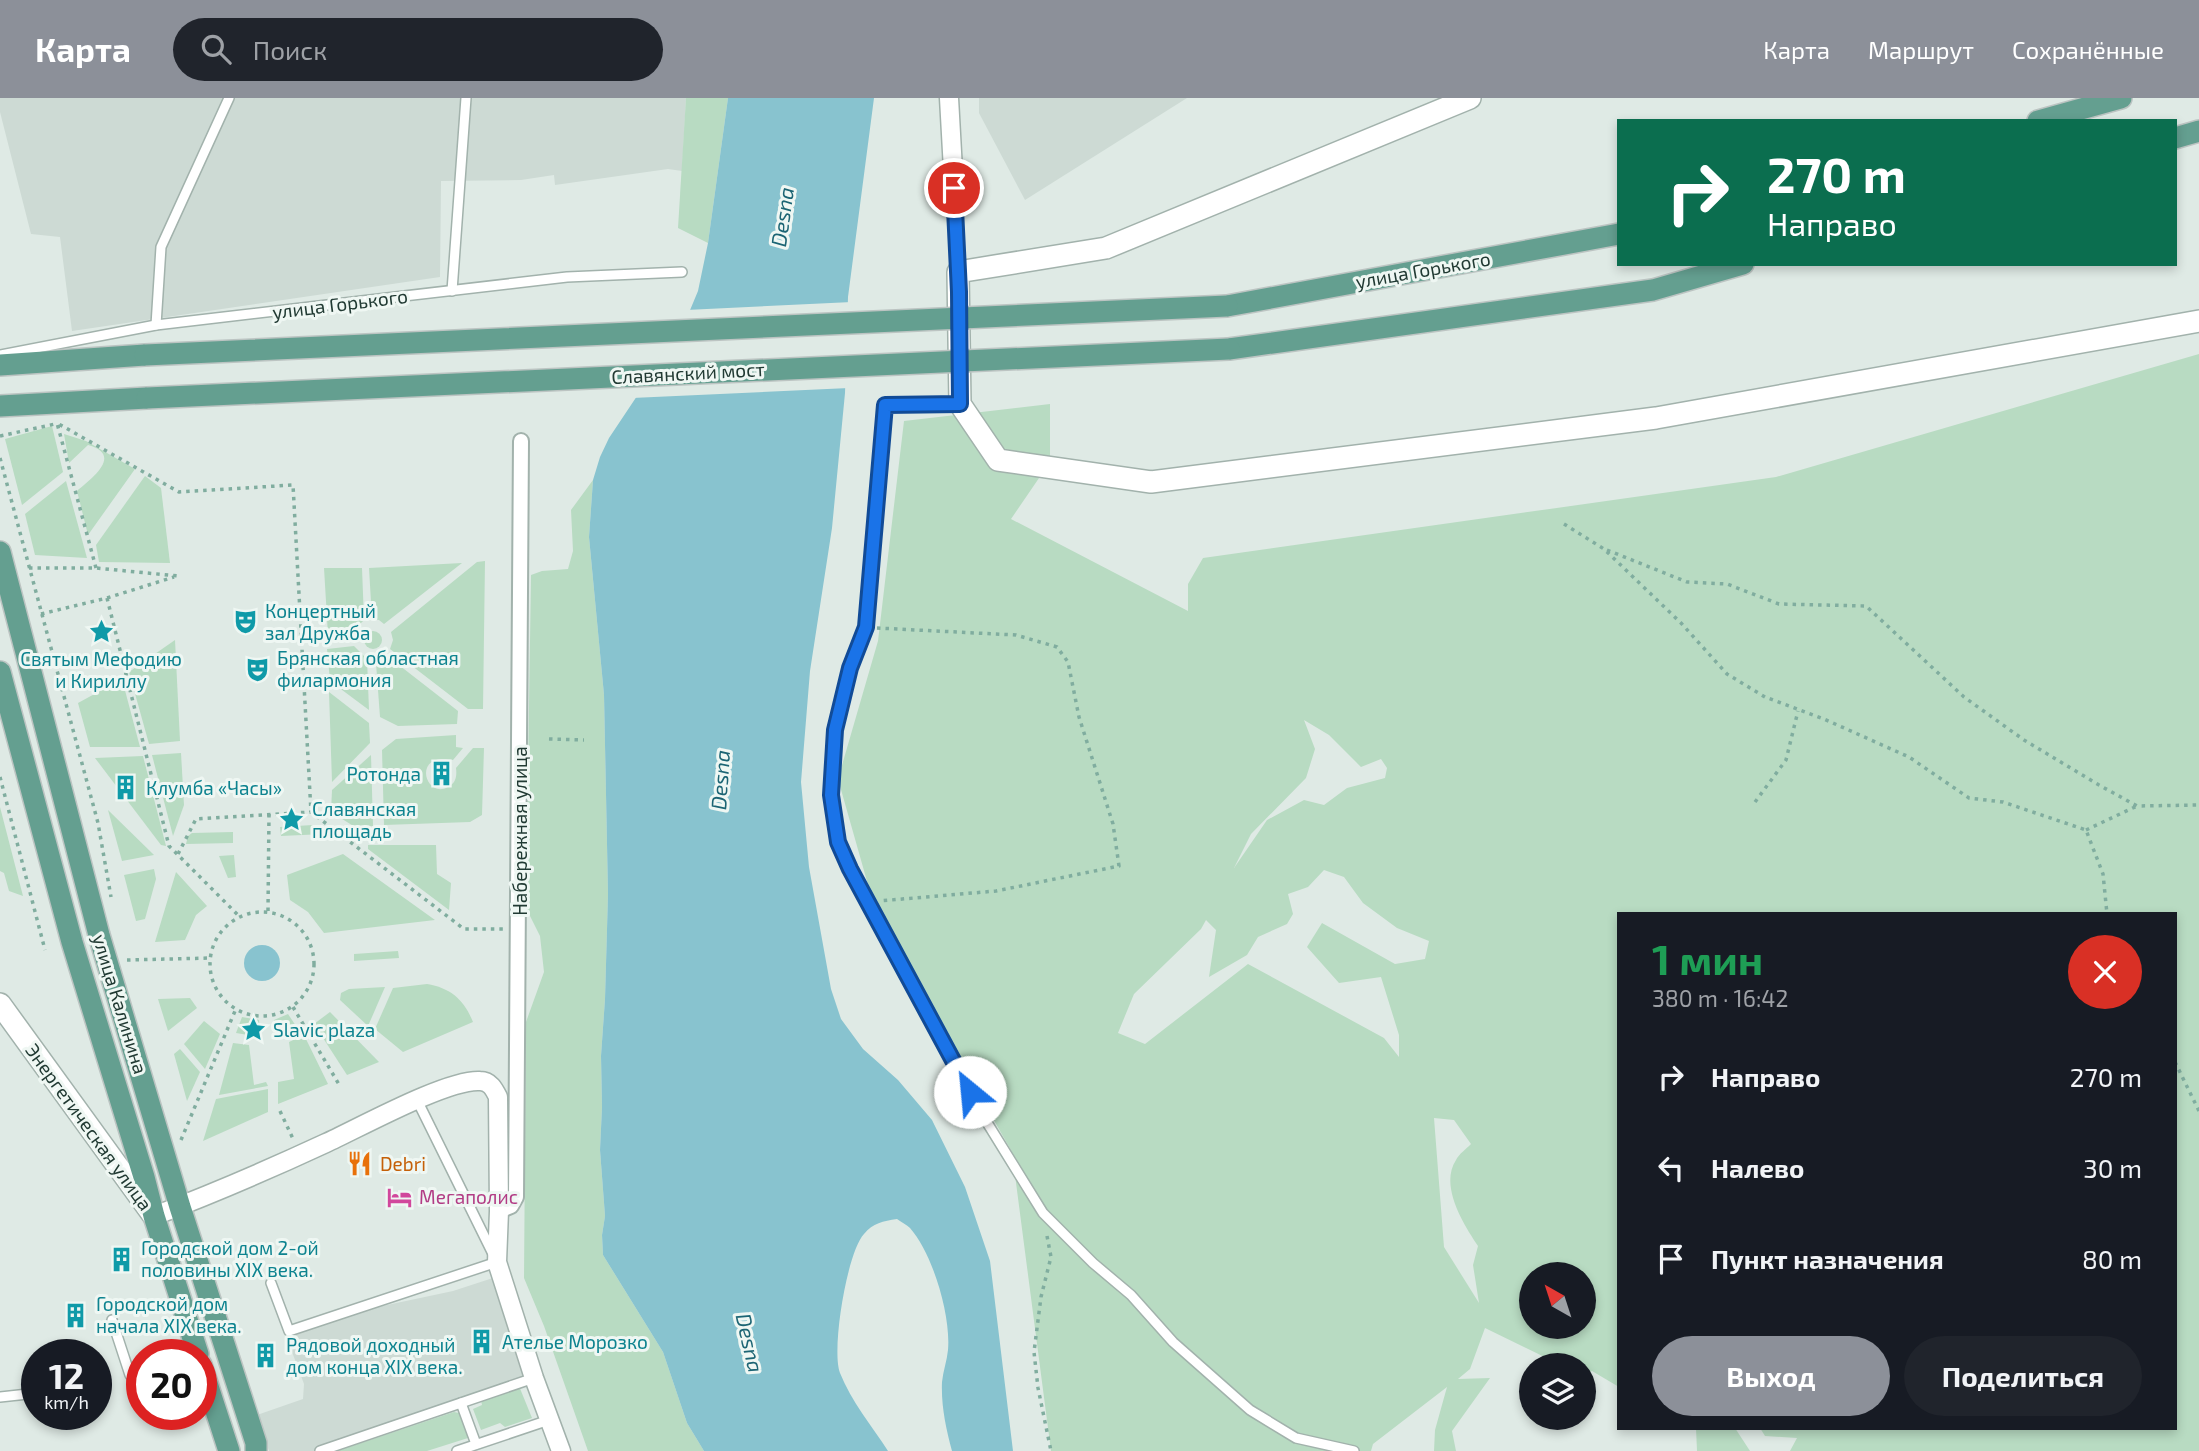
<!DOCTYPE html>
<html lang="ru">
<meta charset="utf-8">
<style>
:root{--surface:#171b24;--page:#20242c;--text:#f1f3f6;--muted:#9ea1a6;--accent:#8c9099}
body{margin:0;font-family:"Exo 2",sans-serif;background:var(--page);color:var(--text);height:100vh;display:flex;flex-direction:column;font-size:26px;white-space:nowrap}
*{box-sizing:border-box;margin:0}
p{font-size:23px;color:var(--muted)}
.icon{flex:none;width:38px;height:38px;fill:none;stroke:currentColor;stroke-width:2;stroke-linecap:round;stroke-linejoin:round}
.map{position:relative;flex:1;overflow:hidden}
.drawer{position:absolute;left:1617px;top:814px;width:560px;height:518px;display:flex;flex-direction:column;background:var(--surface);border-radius:0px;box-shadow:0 4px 10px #0003}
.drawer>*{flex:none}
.hud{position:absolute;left:1617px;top:21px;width:560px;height:147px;border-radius:0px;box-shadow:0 4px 10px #0003;background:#0b6e4f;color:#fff;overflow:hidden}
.needle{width:46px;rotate:321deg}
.fabs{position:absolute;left:1519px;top:1164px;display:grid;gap:14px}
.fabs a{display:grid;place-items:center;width:77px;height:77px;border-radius:50%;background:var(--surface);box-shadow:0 4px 10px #0003;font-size:35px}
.speed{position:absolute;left:21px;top:1241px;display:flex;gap:14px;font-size:35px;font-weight:700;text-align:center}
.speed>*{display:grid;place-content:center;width:91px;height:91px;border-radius:50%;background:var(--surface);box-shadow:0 4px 10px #0003;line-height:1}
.speed small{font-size:18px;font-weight:400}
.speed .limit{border:10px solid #d22;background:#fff;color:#111}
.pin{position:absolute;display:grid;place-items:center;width:60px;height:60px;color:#fff;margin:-30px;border:4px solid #fff;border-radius:50%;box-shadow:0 2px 7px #0007}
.me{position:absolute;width:77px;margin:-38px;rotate:332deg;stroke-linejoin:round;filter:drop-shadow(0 0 5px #0008)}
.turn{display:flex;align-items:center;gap:24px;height:147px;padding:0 35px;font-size:32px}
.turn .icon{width:91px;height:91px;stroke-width:2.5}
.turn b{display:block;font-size:49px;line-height:60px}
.round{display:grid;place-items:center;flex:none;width:74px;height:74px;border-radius:37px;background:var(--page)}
.summary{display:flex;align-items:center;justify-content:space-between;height:119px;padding:0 35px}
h1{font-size:42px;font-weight:700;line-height:52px;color:#1e9e55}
.button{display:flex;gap:14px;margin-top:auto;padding:14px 35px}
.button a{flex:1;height:80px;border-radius:42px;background:var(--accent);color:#fff;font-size:28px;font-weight:700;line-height:80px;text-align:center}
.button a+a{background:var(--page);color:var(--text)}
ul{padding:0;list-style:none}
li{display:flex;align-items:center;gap:21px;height:91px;padding:0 35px}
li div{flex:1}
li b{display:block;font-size:26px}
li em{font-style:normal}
header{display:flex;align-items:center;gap:42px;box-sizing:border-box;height:98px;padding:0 35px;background:var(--accent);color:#fff}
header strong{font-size:33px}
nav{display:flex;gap:38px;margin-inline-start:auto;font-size:24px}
.search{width:490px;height:63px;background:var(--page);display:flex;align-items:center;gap:18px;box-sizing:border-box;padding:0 24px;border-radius:38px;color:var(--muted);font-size:26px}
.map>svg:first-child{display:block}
</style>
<header>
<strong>Карта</strong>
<div class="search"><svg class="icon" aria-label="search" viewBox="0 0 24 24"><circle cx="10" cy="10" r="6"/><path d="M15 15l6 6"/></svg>Поиск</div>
<nav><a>Карта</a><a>Маршрут</a><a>Сохранённые</a></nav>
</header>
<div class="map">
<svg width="2199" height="1353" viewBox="0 0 2199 1353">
<rect width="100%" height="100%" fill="#dfeae5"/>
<!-- built -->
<g fill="#cddad4">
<polygon points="0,0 686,0 682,73 668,71 555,87 554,77 521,82 441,83 440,179 72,233 60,139 31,136 0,14"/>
<polygon points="979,0 1187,0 1025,102 979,15"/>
<polygon points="499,1178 535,1283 481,1302 454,1314 337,1353 269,1353 257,1317 303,1301 304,1286 285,1235 373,1210 453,1193"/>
</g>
<!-- green -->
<g fill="#b8dbc2" fill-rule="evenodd">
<polygon points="686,0 728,0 708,145 678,130"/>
<path d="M2199 256V1353H1790L1797 1340 1765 1338 1760 1330H2175V816H1619V1289L1592 1273 1584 1276V1267H1561L1485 1230 1470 1271 1458 1281 1490 1280 1452 1333 1456 1353H1434L1435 1332 1447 1289 1373 1346 1371 1353H1051L1012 1054 876 815 838 681 878 543 904 323 1050 306V364L1011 421 1188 513V486L1203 460 1776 379ZM1304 622 1329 637 1361 669 1381 661 1387 670 1385 680 1347 690 1324 707 1304 702 1267 722 1234 770 1251 736 1306 680 1315 651ZM1324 772 1344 779 1363 805 1397 830 1429 843 1425 861 1395 866 1322 825 1307 849 1339 885 1381 879 1399 937V959L1384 940 1248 866 1145 946 1118 935 1134 896 1201 831 1206 822 1216 832 1209 879 1247 857 1258 839 1287 826 1293 816 1288 796 1308 789ZM1434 1020 1454 1022 1471 1046C1466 1051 1459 1056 1456 1062 1439 1088 1464 1127 1478 1148L1473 1167 1479 1205 1444 1149ZM1531 1176H1584V1228H1531Z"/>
<polygon points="52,328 63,374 22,407 5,341"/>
<path d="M64 336 86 343 135 371 88 437 77 393C91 381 124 357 88 347L69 365Z"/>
<polygon points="145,378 161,390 170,465 99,464 96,447"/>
<polygon points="593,382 589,439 604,597 608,796 605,901 601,958 602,1009 600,1052 605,1118 602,1137 603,1157 663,1254 687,1325 704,1353 588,1353 544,1228 524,1180 526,924 544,874 540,838 526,810 531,477 542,473 568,471 573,453 571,412"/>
<polygon points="66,383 87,460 35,457 25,416"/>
<polygon points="485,463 483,611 468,611 390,551 393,542 391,534 477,464"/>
<polygon points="462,465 384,526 379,522 372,521 369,470"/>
<polygon points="324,470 362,470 364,522 354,532 353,537 328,537"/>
<circle cx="373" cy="542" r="9"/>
<polygon points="175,542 180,643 149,646 129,574"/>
<polygon points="354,548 367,561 369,612 330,583 327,551"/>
<polygon points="386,557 458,613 457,626 398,628 380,619 376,565"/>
<polygon points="122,581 140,649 90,649 78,605"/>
<polygon points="329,594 369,625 370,645 332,684"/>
<path d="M456 637V649L463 650 453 662C411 653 425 702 448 689 456 685 457 678 456 670L473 650H484L482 717 470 724 384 727 382 652 396 641Z"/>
<polygon points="181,655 184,707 173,738 152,657"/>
<polygon points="371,657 373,728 355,729 331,714 332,692"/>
<polygon points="143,658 166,748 161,747 95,660"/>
<polygon points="0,709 23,798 9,793 4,775 0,773"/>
<polygon points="108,712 154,757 122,763"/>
<polygon points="313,727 324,736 281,738 280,729"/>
<polygon points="233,734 233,745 186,746 188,738 192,735"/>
<polygon points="368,747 436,747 437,776 451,785 449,812 368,751"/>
<polygon points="343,756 435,822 324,835 308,814 290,802 287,777"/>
<polygon points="234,757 236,779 228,780 219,758"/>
<polygon points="154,771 156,781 145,821 136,823 124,777"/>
<polygon points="176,774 207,808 196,817 185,842 155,844"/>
<polygon points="398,853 399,860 354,863 354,856"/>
<path d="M427 886C451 890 464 902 473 924L403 954 375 931 393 890Z"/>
<polygon points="385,889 368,928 340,902 341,895 349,891"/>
<polygon points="190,900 197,910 168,933 158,901"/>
<polygon points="330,914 379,964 347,977 314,926"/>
<polygon points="288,916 298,931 274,939 274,922"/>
<polygon points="242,919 259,922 260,939 236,935"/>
<polygon points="204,923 220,936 205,971 184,946"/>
<polygon points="304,937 328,986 278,1006 278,984 294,981 289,944"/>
<polygon points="233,945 249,947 254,987 266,984 268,988 219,997"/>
<polygon points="180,951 200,974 187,1003 174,956"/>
<polygon points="268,991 268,1014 203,1043 216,1001"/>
<polygon points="519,1288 532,1320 505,1329 500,1325 481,1332 473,1311 482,1307 481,1302"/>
<polygon points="454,1314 459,1315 468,1340 427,1353 337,1353"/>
<polygon points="1696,1330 1735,1330 1750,1353 1697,1353"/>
</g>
<!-- water -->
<g fill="#88c3cf">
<path d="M728 0H874L848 199 845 295 832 430 810 573 801 684 809 769 831 891 841 921 863 951 898 982 932 1022 965 1089 990 1163 1013 1353H952C946 1330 941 1308 942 1284 943 1273 947 1263 948 1252 951 1218 933 1156 910 1130 907 1127 901 1124 897 1121 883 1123 873 1125 864 1136 847 1154 831 1252 840 1275 851 1303 872 1328 888 1353H704L687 1325 663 1254 603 1157 602 1137 605 1118 600 1052 602 1009 601 958 605 901 608 796 604 597 589 439 593 382 600 359 609 340 683 229 698 193 708 145Z"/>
<circle cx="262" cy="865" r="18"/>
</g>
<!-- pier -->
<polygon fill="#dfeae5" points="852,204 849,290 632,300 680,228 686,212"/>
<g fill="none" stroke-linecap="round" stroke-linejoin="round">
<defs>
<g id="service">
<polyline points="954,90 958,173"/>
<polyline points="452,193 466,0"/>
<polyline points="156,227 161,149 229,0"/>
<polyline points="0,257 156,227 567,179 682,174"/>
<polyline points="960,306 885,307 866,529 850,570 835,632 831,697 839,744 850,771 983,1018 1043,1115 1093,1165 1131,1197 1173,1244 1250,1312 1296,1340 1354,1353"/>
<polyline points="271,1185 289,1233 497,1164 417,1002"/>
<polyline points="112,1222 130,1277 142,1273"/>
<polyline points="96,1288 106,1287"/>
<polyline points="0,1299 37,1295"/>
<polyline points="461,1305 476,1346"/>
<polyline points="320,1353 534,1280"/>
<polyline points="457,1353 549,1322"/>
</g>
<polyline id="pedestrian" points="499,1113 511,1108 516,1099 521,343"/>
<g id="minor">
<polyline points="949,0 954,90"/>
<path d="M154 1118C212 1096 270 1071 326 1045 359 1030 447 981 480 983 490 983 494 991 498 999L499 1113 497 1164 534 1280 561 1353"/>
</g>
<g id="tertiary">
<polyline points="1470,0 1106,150 958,174 960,306 998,362 1151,384 1656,320 2199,223"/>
<polyline points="0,906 153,1117"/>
</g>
<g id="primary">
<polyline points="2038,23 2121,0"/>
<polyline points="2175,40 2199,33"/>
<polyline points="1227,208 1619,136"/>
<polyline points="1229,251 1653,192 1743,166"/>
<polyline points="0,267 145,257"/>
<polyline points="0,308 147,300"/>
<polyline points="0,454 99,837 180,1109 256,1345 256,1353"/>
<polyline points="0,574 72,844 144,1079 154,1118 198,1256"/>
<polyline points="201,1267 229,1353"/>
</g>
</defs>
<!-- service casing -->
<use href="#service" stroke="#a2b2ac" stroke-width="12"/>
<!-- pedestrian casing -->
<use href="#pedestrian" stroke="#a2b2ac" stroke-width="18"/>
<!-- minor casing -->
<use href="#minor" stroke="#a2b2ac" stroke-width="21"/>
<!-- tertiary casing -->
<use href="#tertiary" stroke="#a2b2ac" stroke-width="24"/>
<!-- primary casing -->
<use href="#primary" stroke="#bcc4c2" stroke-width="24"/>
<!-- path -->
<g stroke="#80ad9f" stroke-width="3.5" stroke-dasharray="3.5 5" stroke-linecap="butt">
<polyline points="0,338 55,326"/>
<polyline points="0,360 98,725 111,799"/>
<polyline points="1564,426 1604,451 1681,525 1727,576 1765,599 1824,621 1909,659 1969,700 2003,704 2086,732 2103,776 2107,816"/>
<polyline points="1607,452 1687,484 1727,486 1779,506 1866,508 1964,599 2024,642 2099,687 2137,708 2199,707"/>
<polyline points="29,470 96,470 178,478"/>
<polyline points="96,470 57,325 179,394 293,387 311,714"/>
<polyline points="107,500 169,748 240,819"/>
<polyline points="41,516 107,500 174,479"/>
<polyline points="877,530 1016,537 1057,549 1068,564 1079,619 1113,726 1119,768 996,793 879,803"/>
<polyline points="549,641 584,642"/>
<polyline points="0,679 45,852"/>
<polyline points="1755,704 1786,662 1798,613"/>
<polyline points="2086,732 2137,708"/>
<polyline points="178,756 196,721 311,714 464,831 503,831"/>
<polyline points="268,813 269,716"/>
<circle cx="262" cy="866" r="52"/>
<polyline points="127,862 211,860"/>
<polyline points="293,909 340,988"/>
<polyline points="2175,964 2199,1013"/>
<polyline points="280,1013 294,1043"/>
<polyline points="181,1042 235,913"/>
<polyline points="1047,1138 1051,1159 1041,1199 1034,1254 1038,1290 1051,1353"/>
</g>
<!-- service -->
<use href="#service" stroke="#fff" stroke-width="9"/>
<!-- pedestrian -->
<use href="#pedestrian" stroke="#fff" stroke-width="14"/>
<!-- minor -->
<use href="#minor" stroke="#fff" stroke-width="18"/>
<!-- tertiary -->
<use href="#tertiary" stroke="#fff" stroke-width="21"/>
<!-- primary -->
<use href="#primary" stroke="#649f90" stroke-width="21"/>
<defs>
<g id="primary-bridge">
<polyline points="145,257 1227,208"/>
<polyline points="147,300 1229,251"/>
</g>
</defs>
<!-- primary-bridge casing -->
<use href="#primary-bridge" stroke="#bcc4c2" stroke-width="24" stroke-linecap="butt"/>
<!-- primary-bridge -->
<use href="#primary-bridge" stroke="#649f90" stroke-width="21"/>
</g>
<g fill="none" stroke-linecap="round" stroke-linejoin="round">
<defs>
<polyline id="route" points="954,90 959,194 960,306 885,307 866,529 850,570 835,632 831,697 838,744 850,771 970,994"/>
</defs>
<!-- route casing -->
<use href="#route" stroke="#114b97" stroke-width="18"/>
<!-- route -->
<use href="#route" stroke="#1a73e8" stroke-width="12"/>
</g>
<!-- icons -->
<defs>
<symbol id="theatre-bare" viewBox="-9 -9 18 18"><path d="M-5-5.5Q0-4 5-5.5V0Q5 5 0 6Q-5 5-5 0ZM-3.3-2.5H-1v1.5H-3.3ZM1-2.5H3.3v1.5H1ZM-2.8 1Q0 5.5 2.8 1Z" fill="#0f9aa8" stroke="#eff7f3" stroke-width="2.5" paint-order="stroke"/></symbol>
<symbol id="sight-bare" viewBox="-9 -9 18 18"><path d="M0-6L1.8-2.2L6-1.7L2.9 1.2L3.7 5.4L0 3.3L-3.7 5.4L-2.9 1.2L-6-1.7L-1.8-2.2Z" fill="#0f9aa8" stroke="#eff7f3" stroke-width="2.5" paint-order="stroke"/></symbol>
<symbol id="building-bare" viewBox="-9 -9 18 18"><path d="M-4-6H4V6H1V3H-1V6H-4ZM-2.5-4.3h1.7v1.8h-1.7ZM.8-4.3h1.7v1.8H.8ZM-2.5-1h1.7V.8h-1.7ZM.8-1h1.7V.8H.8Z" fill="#0f9aa8" stroke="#eff7f3" stroke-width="2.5" paint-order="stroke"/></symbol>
<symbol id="restaurant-bare" viewBox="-9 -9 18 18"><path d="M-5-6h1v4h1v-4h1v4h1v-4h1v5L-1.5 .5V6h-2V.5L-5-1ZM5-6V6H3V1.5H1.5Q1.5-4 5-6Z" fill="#e8710a" stroke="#eff7f3" stroke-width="2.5" paint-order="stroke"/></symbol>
<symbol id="hotel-bare" viewBox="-9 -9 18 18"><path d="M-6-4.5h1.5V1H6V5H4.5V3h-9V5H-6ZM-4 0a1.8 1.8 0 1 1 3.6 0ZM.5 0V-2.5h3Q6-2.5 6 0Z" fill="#d1479c" stroke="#eff7f3" stroke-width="2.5" paint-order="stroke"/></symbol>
</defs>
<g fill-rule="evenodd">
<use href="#theatre-bare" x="228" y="506" width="35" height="35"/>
<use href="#sight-bare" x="84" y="516" width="35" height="35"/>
<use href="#theatre-bare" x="240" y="554" width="35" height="35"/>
<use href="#building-bare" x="424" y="658" width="35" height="35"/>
<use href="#building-bare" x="108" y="672" width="35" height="35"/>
<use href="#sight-bare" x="274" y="704" width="35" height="35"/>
<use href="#sight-bare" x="236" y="914" width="35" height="35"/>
<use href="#restaurant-bare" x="342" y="1048" width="35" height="35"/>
<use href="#hotel-bare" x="382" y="1082" width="35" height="35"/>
<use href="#building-bare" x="104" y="1144" width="35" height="35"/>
<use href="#building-bare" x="58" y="1200" width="35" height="35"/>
<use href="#building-bare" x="464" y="1226" width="35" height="35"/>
<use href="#building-bare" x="248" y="1240" width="35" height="35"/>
</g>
<g text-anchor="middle" stroke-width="6" stroke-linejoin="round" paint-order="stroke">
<!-- street labels -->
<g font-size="19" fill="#213a33" stroke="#eff7f3">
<text transform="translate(1423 172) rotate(-10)" y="7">улица Горького</text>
<text transform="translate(340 206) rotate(-7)" y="7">улица Горького</text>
<text transform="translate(688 275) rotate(-3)" y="7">Славянский мост</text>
<text transform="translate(520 733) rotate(-90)" y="7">Набережная улица</text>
<text transform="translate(120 906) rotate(73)" y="7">улица Калинина</text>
<text transform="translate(89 1029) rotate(54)" y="7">Энергетическая улица</text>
</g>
<!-- culture labels -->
<g font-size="19" fill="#0d838f" stroke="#eff7f3" text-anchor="start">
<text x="265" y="520">Концертный<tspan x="265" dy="22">зал Дружба</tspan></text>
<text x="277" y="567">Брянская областная<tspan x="277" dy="22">филармония</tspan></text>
<text x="101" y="568" text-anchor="middle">Святым Мефодию<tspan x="101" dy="22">и Кириллу</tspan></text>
<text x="421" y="683" text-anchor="end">Ротонда</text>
<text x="146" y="697">Клумба «Часы»</text>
<text x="312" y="718">Славянская<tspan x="312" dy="22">площадь</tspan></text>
<text x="273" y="939">Slavic plaza</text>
<text x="141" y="1157">Городской дом 2-ой<tspan x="141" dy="22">половины XIX века.</tspan></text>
<text x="96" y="1213">Городской дом<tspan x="96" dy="22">начала XIX века.</tspan></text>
<text x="502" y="1251">Ателье Морозко</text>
<text x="286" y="1254">Рядовой доходный<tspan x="286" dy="22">дом конца XIX века.</tspan></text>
</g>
<!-- food labels -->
<g font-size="19" fill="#c56008" stroke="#eff7f3" text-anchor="start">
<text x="380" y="1073">Debri</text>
</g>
<!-- hotel labels -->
<g font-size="19" fill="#b23c85" stroke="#eff7f3" text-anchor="start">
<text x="419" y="1106">Мегаполис</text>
</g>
<!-- water labels -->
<g font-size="21" font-style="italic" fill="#1c6574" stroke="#eff7f3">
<text transform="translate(783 119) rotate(-82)" y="7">Desna</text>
<text transform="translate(721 682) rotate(-86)" y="7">Desna</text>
<text transform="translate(749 1245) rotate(77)" y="7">Desna</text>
</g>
</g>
</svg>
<div class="fabs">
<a><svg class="needle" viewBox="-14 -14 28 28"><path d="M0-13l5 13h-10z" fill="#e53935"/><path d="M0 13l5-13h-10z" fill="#9ea1a6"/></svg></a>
<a><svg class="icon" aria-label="layers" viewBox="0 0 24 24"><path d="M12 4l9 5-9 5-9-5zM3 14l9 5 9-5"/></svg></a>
</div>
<div class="speed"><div>12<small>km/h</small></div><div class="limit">20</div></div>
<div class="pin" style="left:954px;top:90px;background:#d93025"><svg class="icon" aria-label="arrive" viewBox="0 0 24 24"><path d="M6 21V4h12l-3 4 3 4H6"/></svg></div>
<svg class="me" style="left:970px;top:994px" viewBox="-20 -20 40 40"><circle r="19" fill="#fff"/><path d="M0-13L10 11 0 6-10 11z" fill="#1a73e8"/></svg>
<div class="hud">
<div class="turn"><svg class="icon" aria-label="right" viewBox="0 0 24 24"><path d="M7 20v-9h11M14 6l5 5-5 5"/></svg><div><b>270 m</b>Направо</div></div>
</div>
<section class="drawer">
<div class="summary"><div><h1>1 мин</h1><p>380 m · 16:42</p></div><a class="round" style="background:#d93025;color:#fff"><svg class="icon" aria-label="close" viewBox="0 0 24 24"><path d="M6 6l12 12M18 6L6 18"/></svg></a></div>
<ul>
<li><svg class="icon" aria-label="right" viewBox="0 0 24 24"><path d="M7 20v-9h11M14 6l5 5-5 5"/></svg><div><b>Направо</b></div><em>270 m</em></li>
<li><svg class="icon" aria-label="left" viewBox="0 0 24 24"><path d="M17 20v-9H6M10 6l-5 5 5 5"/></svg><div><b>Налево</b></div><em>30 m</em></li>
<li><svg class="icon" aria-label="arrive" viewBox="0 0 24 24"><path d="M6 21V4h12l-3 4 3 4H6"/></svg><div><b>Пункт назначения</b></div><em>80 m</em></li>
</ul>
<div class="button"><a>Выход</a><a>Поделиться</a></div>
</section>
</div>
